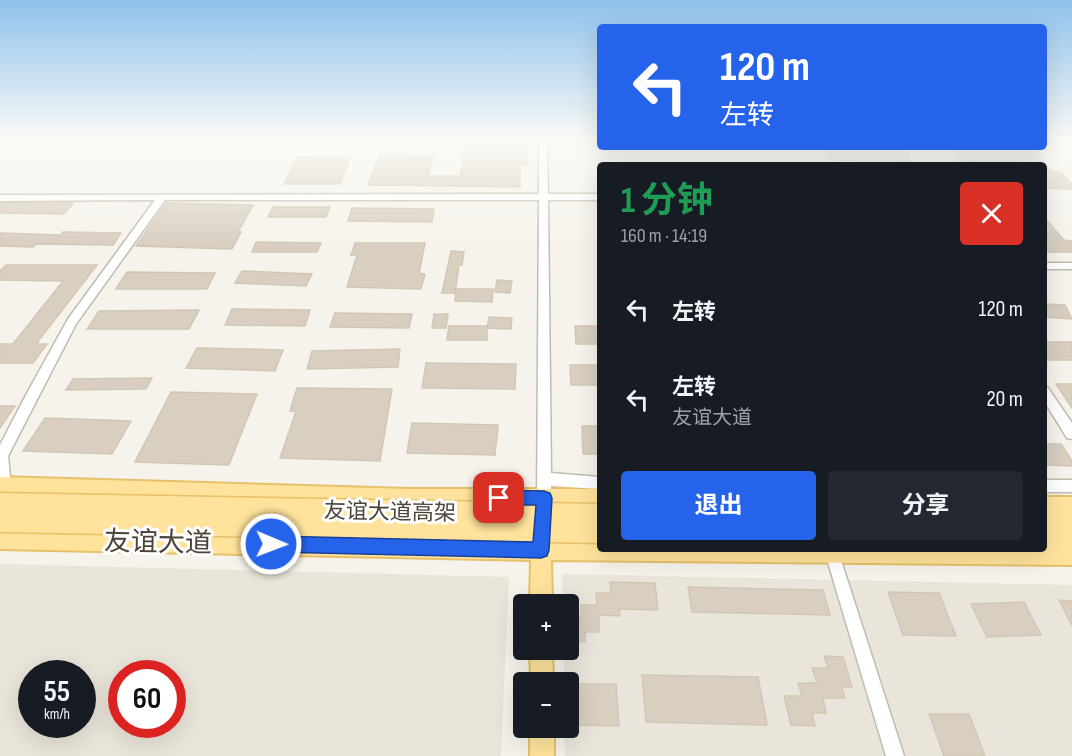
<!DOCTYPE html>
<html lang="zh">
<meta charset="utf-8">
<style>
:root{--surface:#171b24;--page:#242831;--text:#f1f3f6;--muted:#9ea1a6;--accent:#2563eb}
body{margin:0;font-family:"Sofia Sans Condensed","Noto Sans SC",sans-serif;background:var(--page);color:var(--text);height:100vh;display:flex;flex-direction:column;font-size:22px;white-space:nowrap}
*{box-sizing:border-box;margin:0}
p{font-size:20px;color:var(--muted)}
.icon{flex:none;width:33px;height:33px;fill:none;stroke:currentColor;stroke-width:2;stroke-linecap:round;stroke-linejoin:round}
.map{position:relative;flex:1;overflow:hidden}
.sheet{position:absolute;left:597px;top:162px;width:450px;height:390px;display:flex;flex-direction:column;background:var(--surface);border-radius:6px;box-shadow:0 6px 24px #0002}
.sheet>*{flex:none}
.banner{position:absolute;left:597px;top:24px;width:450px;height:126px;border-radius:6px;box-shadow:0 6px 24px #0002;background:#2563eb;color:#fff;overflow:hidden}
.controls{position:absolute;left:513px;top:594px;display:grid;gap:12px}
.controls a{display:grid;place-items:center;width:66px;height:66px;border-radius:6px;background:var(--surface);box-shadow:0 6px 24px #0002;font-size:30px}
.speed{position:absolute;left:18px;top:660px;display:flex;gap:12px;font-size:30px;font-weight:700;text-align:center}
.speed>*{display:grid;place-content:center;width:78px;height:78px;border-radius:50%;background:var(--surface);box-shadow:0 6px 24px #0002;line-height:1}
.speed small{font-size:15px;font-weight:400}
.speed .limit{border:9px solid #d22;background:#fff;color:#111}
.pin{position:absolute;display:grid;place-items:center;width:51px;height:51px;color:#fff;margin:-26px;border-radius:12px;box-shadow:0 3px 9px #0006}
.me{position:absolute;width:66px;margin:-33px;rotate:91deg;stroke-linejoin:round;filter:drop-shadow(0 0 4px #0008)}
.turn{display:flex;align-items:center;gap:21px;height:126px;padding:0 24px;font-size:27px}
.turn .icon{width:78px;height:78px;stroke-width:2.5}
.turn b{display:block;font-size:42px;line-height:51px}
.round{display:grid;place-items:center;flex:none;width:63px;height:63px;border-radius:6px;background:var(--page)}
.summary{display:flex;align-items:center;justify-content:space-between;height:102px;padding:0 24px}
h1{font-size:36px;font-weight:700;line-height:45px;color:#1e9e55}
.primary-button{display:flex;gap:12px;margin-top:auto;padding:12px 24px}
.primary-button a{flex:1;height:69px;border-radius:6px;background:var(--accent);color:#fff;font-size:24px;font-weight:700;line-height:69px;text-align:center}
.primary-button a+a{background:var(--page);color:var(--text)}
ul{padding:0;list-style:none}
li{display:flex;align-items:center;gap:18px;height:90px;padding:0 24px}
li div{flex:1}
li b{display:block;font-size:22px}
li em{font-style:normal}
.map>svg:first-child{display:block}
</style>
<div class="map">
<svg width="1072" height="756" viewBox="0 0 1072 756">
<rect width="100%" height="100%" fill="#f6f3ec"/>
<!-- residential -->
<g fill="#eae5da" fill-rule="evenodd">
<path d="M0 564 509 577 501 756H0ZM32 674H82V724H32ZM122 674H172V724H122Z"/>
<polygon points="562,574 1072,585 1072,756 565,756 564,728 568,728 568,682 564,682 563,650 568,650 568,604 563,604"/>
</g>
<!-- building -->
<g fill="#d8cfc1" stroke="#d3c7b4" stroke-width="1.5">
<polygon points="467,141 527,141 527,164 520,164 520,187 368,185 380,155 433,156 428,176 460,176"/>
<polygon points="823,148 903,149 911,161 829,160"/>
<polygon points="951,148 1033,150 1052,172 1061,172 1072,184 1072,189 1044,188 1044,163 960,161"/>
<polygon points="297,157 350,158 340,184 284,184"/>
<polygon points="0,203 73,203 64,214 0,213"/>
<polygon points="166,203 253,205 238,232 241,232 232,249 136,246"/>
<polygon points="273,207 330,207 326,217 268,217"/>
<polygon points="352,208 434,209 432,222 348,221"/>
<polygon points="1044,217 1064,240 1072,241 1072,252 1044,252"/>
<polygon points="63,232 121,233 113,245 36,244 33,247 0,246 0,233 61,235"/>
<polygon points="256,242 321,243 317,252 252,252"/>
<polygon points="355,243 425,243 419,273 425,274 421,289 347,287 357,255 351,255"/>
<polygon points="451,251 464,252 462,265 459,265 455,293 442,293"/>
<polygon points="6,265 97,265 36,344 47,344 33,363 0,363 0,344 13,344 63,281 0,280 0,271"/>
<polygon points="242,271 312,274 306,286 235,283"/>
<polygon points="127,272 215,273 207,289 116,289"/>
<polygon points="497,280 512,281 510,293 495,292"/>
<polygon points="456,289 493,289 492,302 455,301"/>
<polygon points="1044,304 1065,305 1072,319 1044,317"/>
<polygon points="232,309 310,310 305,326 225,325"/>
<polygon points="199,310 189,329 87,329 99,311"/>
<polygon points="335,313 412,314 409,328 330,327"/>
<polygon points="434,314 448,314 446,328 432,328"/>
<polygon points="489,317 512,318 511,329 487,328"/>
<polygon points="449,326 487,326 487,340 447,340"/>
<polygon points="575,326 600,326 600,344 576,344"/>
<rect x="1044" y="342" width="28" height="18"/>
<polygon points="197,348 283,350 275,371 186,368"/>
<polygon points="400,349 398,367 307,369 312,351"/>
<polygon points="426,363 516,364 515,389 422,388"/>
<polygon points="570,365 600,365 600,385 571,385"/>
<polygon points="152,378 146,389 66,390 73,379"/>
<polygon points="1056,384 1072,384 1072,408"/>
<polygon points="297,388 392,389 380,461 280,458 296,411 290,411"/>
<polygon points="171,392 257,394 229,465 135,462"/>
<polygon points="0,406 15,406 0,428"/>
<polygon points="45,418 131,421 112,454 23,451"/>
<polygon points="412,423 498,425 495,455 407,453"/>
<polygon points="582,426 600,426 600,454 583,454"/>
<polygon points="1044,444 1061,444 1072,461 1072,466 1044,465"/>
<polygon points="610,582 655,583 658,610 619,609 620,616 599,615 599,632 585,632 585,642 570,641 570,617 581,617 581,605 597,605 596,593 611,593"/>
<polygon points="688,587 823,590 830,615 692,612"/>
<polygon points="888,592 939,593 956,636 903,635"/>
<polygon points="1059,600 1072,601 1072,626"/>
<polygon points="1024,602 1041,635 987,637 971,604"/>
<polygon points="824,656 843,657 852,687 842,687 845,698 823,698 826,713 812,713 815,726 791,725 784,696 802,696 798,683 817,683 812,668 828,668"/>
<polygon points="642,675 758,677 767,725 646,722"/>
<polygon points="572,684 616,684 619,726 573,725"/>
<polygon points="929,714 969,714 985,756 944,756"/>
</g>
<g fill="none" stroke-linecap="round" stroke-linejoin="round">
<defs>
<g id="minor">
<polygon points="539,141 547,141 548,194 600,194 600,200 548,200 551,473 600,477 600,489 551,486 551,504 549,509 544,510 539,509 537,504 539,200 165,200 76,324 8,456 11,486 9,490 4,492 0,491 0,445 26,395 68,319 155,200 0,201 0,195 539,194"/>
<rect x="1044" y="263" width="28" height="6"/>
<polygon points="1044,386 1048,388 1072,423 1072,439 1067,438 1044,401"/>
<rect x="1044" y="480" width="28" height="12"/>
<polygon points="824,549 838,549 838,551 904,756 886,756"/>
</g>
<g id="major">
<polygon points="0,477 409,489 600,489 600,507 409,507 0,495"/>
<rect x="1044" y="497" width="28" height="48"/>
<polygon points="0,529 600,540 600,549 1044,549 1044,545 1072,545 1072,565 551,560 552,604 530,604 531,560 0,549"/>
<polygon points="530,650 552,650 553,682 531,682"/>
<rect x="530" y="728" width="24" height="28"/>
</g>
</defs>
<!-- minor casing -->
<use href="#minor" stroke="#c2bbae" stroke-width="3"/>
<!-- major casing -->
<use href="#major" stroke="#e6c16a" stroke-width="4"/>
<!-- minor -->
<use href="#minor" fill="#fff" fill-rule="evenodd"/>
<!-- major -->
<use href="#major" fill="#ffe39c" fill-rule="evenodd"/>
<defs>
<g id="major-bridge">
<polyline points="0,504 600,515"/>
<polyline points="0,521 600,532"/>
</g>
</defs>
<!-- major-bridge casing -->
<use href="#major-bridge" stroke="#e6c16a" stroke-width="25" stroke-linecap="butt"/>
<!-- major-bridge -->
<use href="#major-bridge" stroke="#ffe39c" stroke-width="22"/>
</g>
<!-- sky -->
<linearGradient id="sky" x2="0" y2="1"><stop stop-color="#8fc1ec"/><stop offset="0.57" stop-color="#fbfaf6"/><stop offset="1" stop-color="#fbfaf6" stop-opacity="0"/></linearGradient>
<rect width="1072" height="246" fill="url(#sky)"/>
<!-- route -->
<polygon fill="#2563eb" stroke="#184099" stroke-width="1.5" points="499,490 544,491 550,493 552,498 549,550 547,556 541,558 271,552 265,550 262,544 265,539 271,536 533,542 536,505 499,505 493,503 491,498 493,493"/>
<g text-anchor="middle" stroke-width="6" stroke-linejoin="round" paint-order="stroke">
<!-- street labels -->
<g font-size="22" fill="#4b4439" stroke="#fff">
<text transform="translate(390 511) rotate(1)" y="8">友谊大道高架</text>
</g>
<!-- near-street labels -->
<g font-size="27" fill="#4b4439" stroke="#fff">
<text transform="translate(158 542) rotate(1)" y="9">友谊大道</text>
</g>
</g>
</svg>
<div class="controls">
<a>+</a>
<a>−</a>
</div>
<div class="speed"><div>55<small>km/h</small></div><div class="limit">60</div></div>
<div class="pin" style="left:499px;top:498px;background:#d93025"><svg class="icon" aria-label="arrive" viewBox="0 0 24 24"><path d="M6 21V4h12l-3 4 3 4H6"/></svg></div>
<svg class="me" style="left:271px;top:544px" viewBox="-20 -20 40 40"><circle r="17" fill="#2563eb" stroke="#fff" stroke-width="3"/><path d="M0-11L8 9 0 5-8 9z" fill="#fff"/></svg>
<div class="banner">
<div class="turn"><svg class="icon" aria-label="left" viewBox="0 0 24 24"><path d="M17 20v-9H6M10 6l-5 5 5 5"/></svg><div><b>120 m</b>左转</div></div>
</div>
<section class="sheet">
<div class="summary"><div><h1>1 分钟</h1><p>160 m · 14:19</p></div><a class="round" style="background:#d93025;color:#fff"><svg class="icon" aria-label="close" viewBox="0 0 24 24"><path d="M6 6l12 12M18 6L6 18"/></svg></a></div>
<ul>
<li><svg class="icon" aria-label="left" viewBox="0 0 24 24"><path d="M17 20v-9H6M10 6l-5 5 5 5"/></svg><div><b>左转</b></div><em>120 m</em></li>
<li><svg class="icon" aria-label="left" viewBox="0 0 24 24"><path d="M17 20v-9H6M10 6l-5 5 5 5"/></svg><div><b>左转</b><p>友谊大道</p></div><em>20 m</em></li>
</ul>
<div class="primary-button"><a>退出</a><a>分享</a></div>
</section>
</div>
